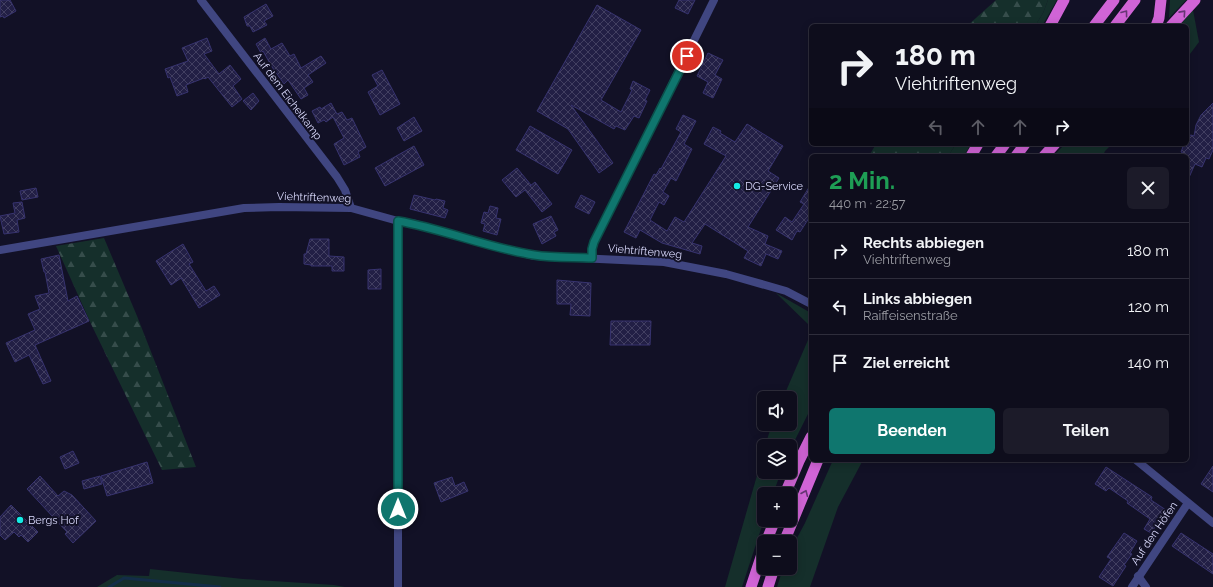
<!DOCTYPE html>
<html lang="de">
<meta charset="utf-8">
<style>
:root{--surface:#0e0d1c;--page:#1c1b29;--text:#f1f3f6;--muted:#9b9ca3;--line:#2e2d3b;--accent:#0f766e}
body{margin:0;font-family:Raleway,sans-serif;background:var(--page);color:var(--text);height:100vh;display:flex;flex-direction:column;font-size:15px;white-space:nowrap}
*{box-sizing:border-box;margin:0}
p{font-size:13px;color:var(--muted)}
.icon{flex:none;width:22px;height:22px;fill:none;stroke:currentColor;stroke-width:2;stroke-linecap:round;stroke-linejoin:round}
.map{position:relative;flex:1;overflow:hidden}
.sheet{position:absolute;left:809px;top:154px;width:380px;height:308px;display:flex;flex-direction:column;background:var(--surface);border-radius:6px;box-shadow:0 2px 10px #0003,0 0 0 1px var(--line)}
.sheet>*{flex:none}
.banner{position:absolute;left:809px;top:24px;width:380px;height:122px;border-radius:6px;box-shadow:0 2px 10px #0003,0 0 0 1px var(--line);background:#0e0d1c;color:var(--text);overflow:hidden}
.buttons{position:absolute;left:757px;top:391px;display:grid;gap:8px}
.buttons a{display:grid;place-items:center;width:40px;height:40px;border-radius:6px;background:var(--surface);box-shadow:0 2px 10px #0003,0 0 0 1px var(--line);font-size:20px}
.pin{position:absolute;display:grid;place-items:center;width:34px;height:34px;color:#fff;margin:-17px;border:2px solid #fff;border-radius:50%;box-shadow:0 1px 4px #0007}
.me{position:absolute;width:44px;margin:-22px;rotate:0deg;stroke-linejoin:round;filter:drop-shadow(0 0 3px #0008)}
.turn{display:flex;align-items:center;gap:14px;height:84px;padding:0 20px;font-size:18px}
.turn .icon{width:52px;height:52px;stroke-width:2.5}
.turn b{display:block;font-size:28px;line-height:34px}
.lanes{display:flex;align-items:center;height:38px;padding:0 20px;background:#0003;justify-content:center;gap:20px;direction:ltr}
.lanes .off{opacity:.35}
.round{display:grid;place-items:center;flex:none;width:42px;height:42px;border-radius:6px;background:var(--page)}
.headline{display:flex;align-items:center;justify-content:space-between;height:68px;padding:0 20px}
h1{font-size:24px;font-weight:700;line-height:30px;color:#1e9e55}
.action{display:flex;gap:8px;margin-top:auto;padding:8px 20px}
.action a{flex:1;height:46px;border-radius:6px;background:var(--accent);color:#fff;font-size:16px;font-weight:700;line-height:46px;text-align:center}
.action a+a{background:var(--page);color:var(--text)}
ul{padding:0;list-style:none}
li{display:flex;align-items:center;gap:12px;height:56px;padding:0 20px;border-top:1px solid var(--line)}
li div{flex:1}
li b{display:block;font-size:15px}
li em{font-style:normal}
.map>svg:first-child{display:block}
</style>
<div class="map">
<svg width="1213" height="587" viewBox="0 0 1213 587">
<defs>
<pattern id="forest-firs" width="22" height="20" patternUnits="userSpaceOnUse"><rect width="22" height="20" fill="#152f2b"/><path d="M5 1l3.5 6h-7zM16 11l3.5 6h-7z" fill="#364d4b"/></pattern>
<pattern id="building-cross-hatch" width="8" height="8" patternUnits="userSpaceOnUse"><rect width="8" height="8" fill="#221f45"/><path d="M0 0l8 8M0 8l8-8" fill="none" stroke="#423f61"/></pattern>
</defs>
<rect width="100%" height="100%" fill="#121126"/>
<!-- grass -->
<g fill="#152f2b">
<polygon points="1048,0 1057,0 1042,26 1035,26 1043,13"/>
<polygon points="1170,0 1186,0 1169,18"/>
<polygon points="1193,10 1199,42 1187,58 1187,26 1179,26"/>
<polygon points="956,144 971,144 964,156 948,156"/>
<polygon points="1065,144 1112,144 1105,151 1103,156 1053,156"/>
<polygon points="776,293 811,313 811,327"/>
<polygon points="811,333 811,408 790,450 790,446 765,446 772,424 790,424 790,398 783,398"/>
<polygon points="764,451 764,472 781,472 773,494 764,494 764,520 742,587 725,587"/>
<polygon points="833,460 863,460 838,507 810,587 777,587 783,568 790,568 790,551 805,523"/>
<polygon points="150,569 243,579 334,585 345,587 97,587 117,575 149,576"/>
</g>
<!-- forest -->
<g fill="url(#forest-firs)">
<polygon points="996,0 1048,0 1043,13 1035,26 967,26"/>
<polygon points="876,144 956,144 948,156 869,156"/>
<polygon points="104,238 137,316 196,467 162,470 92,326 56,246"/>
</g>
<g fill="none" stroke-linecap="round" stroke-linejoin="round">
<!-- stream -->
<polyline stroke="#132d48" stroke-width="3" points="109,587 124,578 220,587"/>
</g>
<!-- building -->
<g fill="url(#building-cross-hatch)" stroke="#37336f">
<polygon points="0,0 10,0 16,11 4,18 3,16 0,17"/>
<polygon points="679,0 695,0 688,14 675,8"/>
<polygon points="266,4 273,16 264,21 267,25 253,32 250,26 247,26 244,17"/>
<polygon points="597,5 641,30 601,100 621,112 632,90 630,89 633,81 650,90 645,100 647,101 639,118 634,116 625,130 616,126 614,129 571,105 613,163 599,173 568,129 537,111"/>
<polygon points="207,38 212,51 204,54 219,74 230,65 241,79 233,86 242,99 232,107 208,77 205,79 204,78 186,85 188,92 177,96 170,77 168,78 165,69 188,61 182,48"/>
<polygon points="265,38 271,49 282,43 290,56 294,54 301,68 321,56 326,63 308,75 313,82 304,88 308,95 301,99 288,80 284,84 272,67 263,51 261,53 256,44"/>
<polygon points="708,53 723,60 715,75 722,79 713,98 703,93 708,82 697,76"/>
<polygon points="382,70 400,104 380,115 368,92 378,86 372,75"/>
<polygon points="253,93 259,101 251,110 243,101"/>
<polygon points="331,103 337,114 342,112 347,120 352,118 366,147 358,152 360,157 344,165 334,144 344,138 333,117 326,122 324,120 318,123 312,111 320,107 321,109"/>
<polygon points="1213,103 1213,150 1209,159 1206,158 1202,167 1195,164 1187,182 1187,155 1181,152 1184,144 1187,144 1188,136 1191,135 1194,136 1196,125 1201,115"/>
<polygon points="683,115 696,121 684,144 692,149 676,181 671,178 663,192 669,196 664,205 659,202 650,220 667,231 675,217 684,222 726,156 704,144 713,127 721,131 720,133 735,142 747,124 783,146 768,171 779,178 748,227 768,236 765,244 782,251 778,259 766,254 761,266 744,258 748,251 705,224 692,243 702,246 700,254 662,243 640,230 636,238 624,232 654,174 656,175 660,168 661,169 681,132 676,129"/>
<polygon points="414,117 422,131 404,141 397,128"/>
<polygon points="530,126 572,150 558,174 516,150"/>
<polygon points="414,146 424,165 385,186 375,168"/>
<polygon points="517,168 531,185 530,186 535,182 552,204 542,212 525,190 516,197 502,180"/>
<polygon points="811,184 811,215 800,232 797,231 792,240 776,230 785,217 792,222 804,204 800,202"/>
<polygon points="36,188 38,197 22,200 20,191"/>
<polygon points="414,195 435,200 436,199 445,201 443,208 448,210 445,218 410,209"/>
<polygon points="581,195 595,202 589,214 575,207"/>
<polygon points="22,202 25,218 17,220 19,232 4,234 0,216 15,213 13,203"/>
<polygon points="490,206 498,208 496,218 501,219 497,235 483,231 485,224 481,223 484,212 488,213"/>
<polygon points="551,216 558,230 554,232 556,236 542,244 533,224"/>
<polygon points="310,239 329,239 329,256 344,257 344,271 332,271 332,266 311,266 311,265 304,264 304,254 306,254"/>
<polygon points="183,244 193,262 189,264 206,291 214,286 220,295 199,308 181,278 171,285 156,261"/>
<polygon points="59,255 68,301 77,296 89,321 35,345 51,381 43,384 29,355 15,362 6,343 35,330 28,314 40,309 35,296 49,293 45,272 44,272 41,259"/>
<polygon points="381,269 381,289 368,289 368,270"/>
<polygon points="557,280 591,283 590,316 570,315 571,304 557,304"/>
<polygon points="611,321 651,321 650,345 610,345"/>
<polygon points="73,451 79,463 65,469 60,457"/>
<polygon points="147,462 153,483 107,496 101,476"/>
<polygon points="1213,466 1213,492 1201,484"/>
<polygon points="1106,467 1152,497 1151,500 1166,510 1151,533 1144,529 1150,519 1127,503 1128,501 1109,488 1106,491 1095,484"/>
<polygon points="40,476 58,496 64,491 72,495 96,521 73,543 65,534 67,532 27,489"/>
<polygon points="100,476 102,484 84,489 82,481"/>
<polygon points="452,477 455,486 464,482 468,491 441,502 434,483"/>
<polygon points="11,505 38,532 28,542 21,535 19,537 14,532 5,540 0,535 0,517"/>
<polygon points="1124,533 1137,541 1130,553 1132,554 1124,565 1126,566 1113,586 1099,577 1111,559 1107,557"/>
<polygon points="1181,533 1213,554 1213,574 1172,546"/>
</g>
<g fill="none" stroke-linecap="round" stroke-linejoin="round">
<!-- minor -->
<g stroke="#404681" stroke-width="8">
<polyline points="201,0 337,177 345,190 351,208"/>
<polyline points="398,221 398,587"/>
<polyline points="0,250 244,208 279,207 351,208 398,221 416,224 504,249 535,256 664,262 726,274 786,291 811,304"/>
<polyline points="592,258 592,249 594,242 714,0"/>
<polyline points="1136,460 1213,523"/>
<polyline points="1138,576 1146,587"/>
<polyline points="1132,587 1188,503"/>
</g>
<!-- trunk -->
<g stroke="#d064d6" stroke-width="11">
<polyline points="1050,26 1064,0"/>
<polyline points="1094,26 1114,0"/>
<polyline points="1115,26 1135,0"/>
<polyline points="1156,26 1159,18 1161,0"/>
<polyline points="1171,26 1195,0"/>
<polyline points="971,156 978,144"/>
<polyline points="996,156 1005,144"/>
<polyline points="1016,156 1025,144"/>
<polyline points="1044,156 1055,144"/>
<polyline points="785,494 799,461 811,437"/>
<polyline points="766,542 775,520"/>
<polyline points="784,542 818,460"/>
<polyline points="751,587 764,548"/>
<polyline points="768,587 774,568"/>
</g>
</g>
<!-- one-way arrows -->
<defs><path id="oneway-chevron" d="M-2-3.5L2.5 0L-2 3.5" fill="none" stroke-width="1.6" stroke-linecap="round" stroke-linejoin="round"/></defs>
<g stroke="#673675">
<use href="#oneway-chevron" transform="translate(1125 13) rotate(-53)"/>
<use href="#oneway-chevron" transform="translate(1183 13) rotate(-48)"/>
<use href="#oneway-chevron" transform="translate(805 493) rotate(-67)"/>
</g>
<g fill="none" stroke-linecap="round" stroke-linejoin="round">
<defs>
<path id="route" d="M398 509V221C444 229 488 248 534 255 553 258 573 257 592 258V249L594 242 687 56"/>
</defs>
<!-- route casing -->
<use href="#route" stroke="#0a4d48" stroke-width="10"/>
<!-- route -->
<use href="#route" stroke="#0f766e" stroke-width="7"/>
</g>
<!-- markers -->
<g fill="#14ece6" stroke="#121126" stroke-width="1.5">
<circle cx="737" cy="186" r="4"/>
<circle cx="20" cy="520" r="4"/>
</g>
<g text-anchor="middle" stroke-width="4" stroke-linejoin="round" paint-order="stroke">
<!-- street labels -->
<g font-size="11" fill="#d9d9fc" stroke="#121126">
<text transform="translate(288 96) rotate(53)" y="4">Auf dem Eichelkamp</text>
<text transform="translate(314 197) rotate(2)" y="4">Viehtriftenweg</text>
<text transform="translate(645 251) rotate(5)" y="4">Viehtriftenweg</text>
<text transform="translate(1154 533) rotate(-56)" y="4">Auf den Höfen</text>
</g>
<!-- poi labels -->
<g font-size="11" fill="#d9d9fc" stroke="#121126" text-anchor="start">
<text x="745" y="190">DG-Service</text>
<text x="28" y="524">Bergs Hof</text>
</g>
</g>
</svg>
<div class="buttons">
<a><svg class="icon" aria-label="sound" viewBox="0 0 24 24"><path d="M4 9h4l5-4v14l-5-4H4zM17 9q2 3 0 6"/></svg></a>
<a><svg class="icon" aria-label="layers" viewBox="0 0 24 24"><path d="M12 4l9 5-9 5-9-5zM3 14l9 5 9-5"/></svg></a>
<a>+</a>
<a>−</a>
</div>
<div class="pin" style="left:687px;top:56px;background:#d93025"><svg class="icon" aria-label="arrive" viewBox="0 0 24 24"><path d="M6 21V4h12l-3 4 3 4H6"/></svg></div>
<svg class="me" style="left:398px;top:509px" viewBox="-20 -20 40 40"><circle r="17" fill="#0f766e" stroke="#fff" stroke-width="3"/><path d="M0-11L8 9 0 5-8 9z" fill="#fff"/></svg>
<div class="banner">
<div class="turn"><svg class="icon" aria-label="right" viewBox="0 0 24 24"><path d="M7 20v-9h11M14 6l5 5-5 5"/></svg><div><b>180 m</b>Viehtriftenweg</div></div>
<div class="lanes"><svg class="icon off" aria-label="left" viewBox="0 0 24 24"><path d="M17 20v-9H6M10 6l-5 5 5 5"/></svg><svg class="icon off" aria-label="ahead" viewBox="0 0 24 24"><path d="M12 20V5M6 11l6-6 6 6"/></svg><svg class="icon off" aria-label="ahead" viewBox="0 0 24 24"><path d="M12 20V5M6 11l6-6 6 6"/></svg><svg class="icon" aria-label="right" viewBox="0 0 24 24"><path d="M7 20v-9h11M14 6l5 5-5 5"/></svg></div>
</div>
<section class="sheet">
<div class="headline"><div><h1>2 Min.</h1><p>440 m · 22:57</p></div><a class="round"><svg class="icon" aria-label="close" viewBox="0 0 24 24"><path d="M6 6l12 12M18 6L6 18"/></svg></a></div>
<ul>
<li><svg class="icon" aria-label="right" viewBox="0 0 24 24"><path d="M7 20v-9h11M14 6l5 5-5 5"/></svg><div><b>Rechts abbiegen</b><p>Viehtriftenweg</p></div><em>180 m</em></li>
<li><svg class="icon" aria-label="left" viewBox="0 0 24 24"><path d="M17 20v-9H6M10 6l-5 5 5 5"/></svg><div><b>Links abbiegen</b><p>Raiffeisenstraße</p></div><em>120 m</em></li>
<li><svg class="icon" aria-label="arrive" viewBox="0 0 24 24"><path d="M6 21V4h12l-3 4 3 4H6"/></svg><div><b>Ziel erreicht</b></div><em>140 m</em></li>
</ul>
<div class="action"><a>Beenden</a><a>Teilen</a></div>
</section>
</div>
